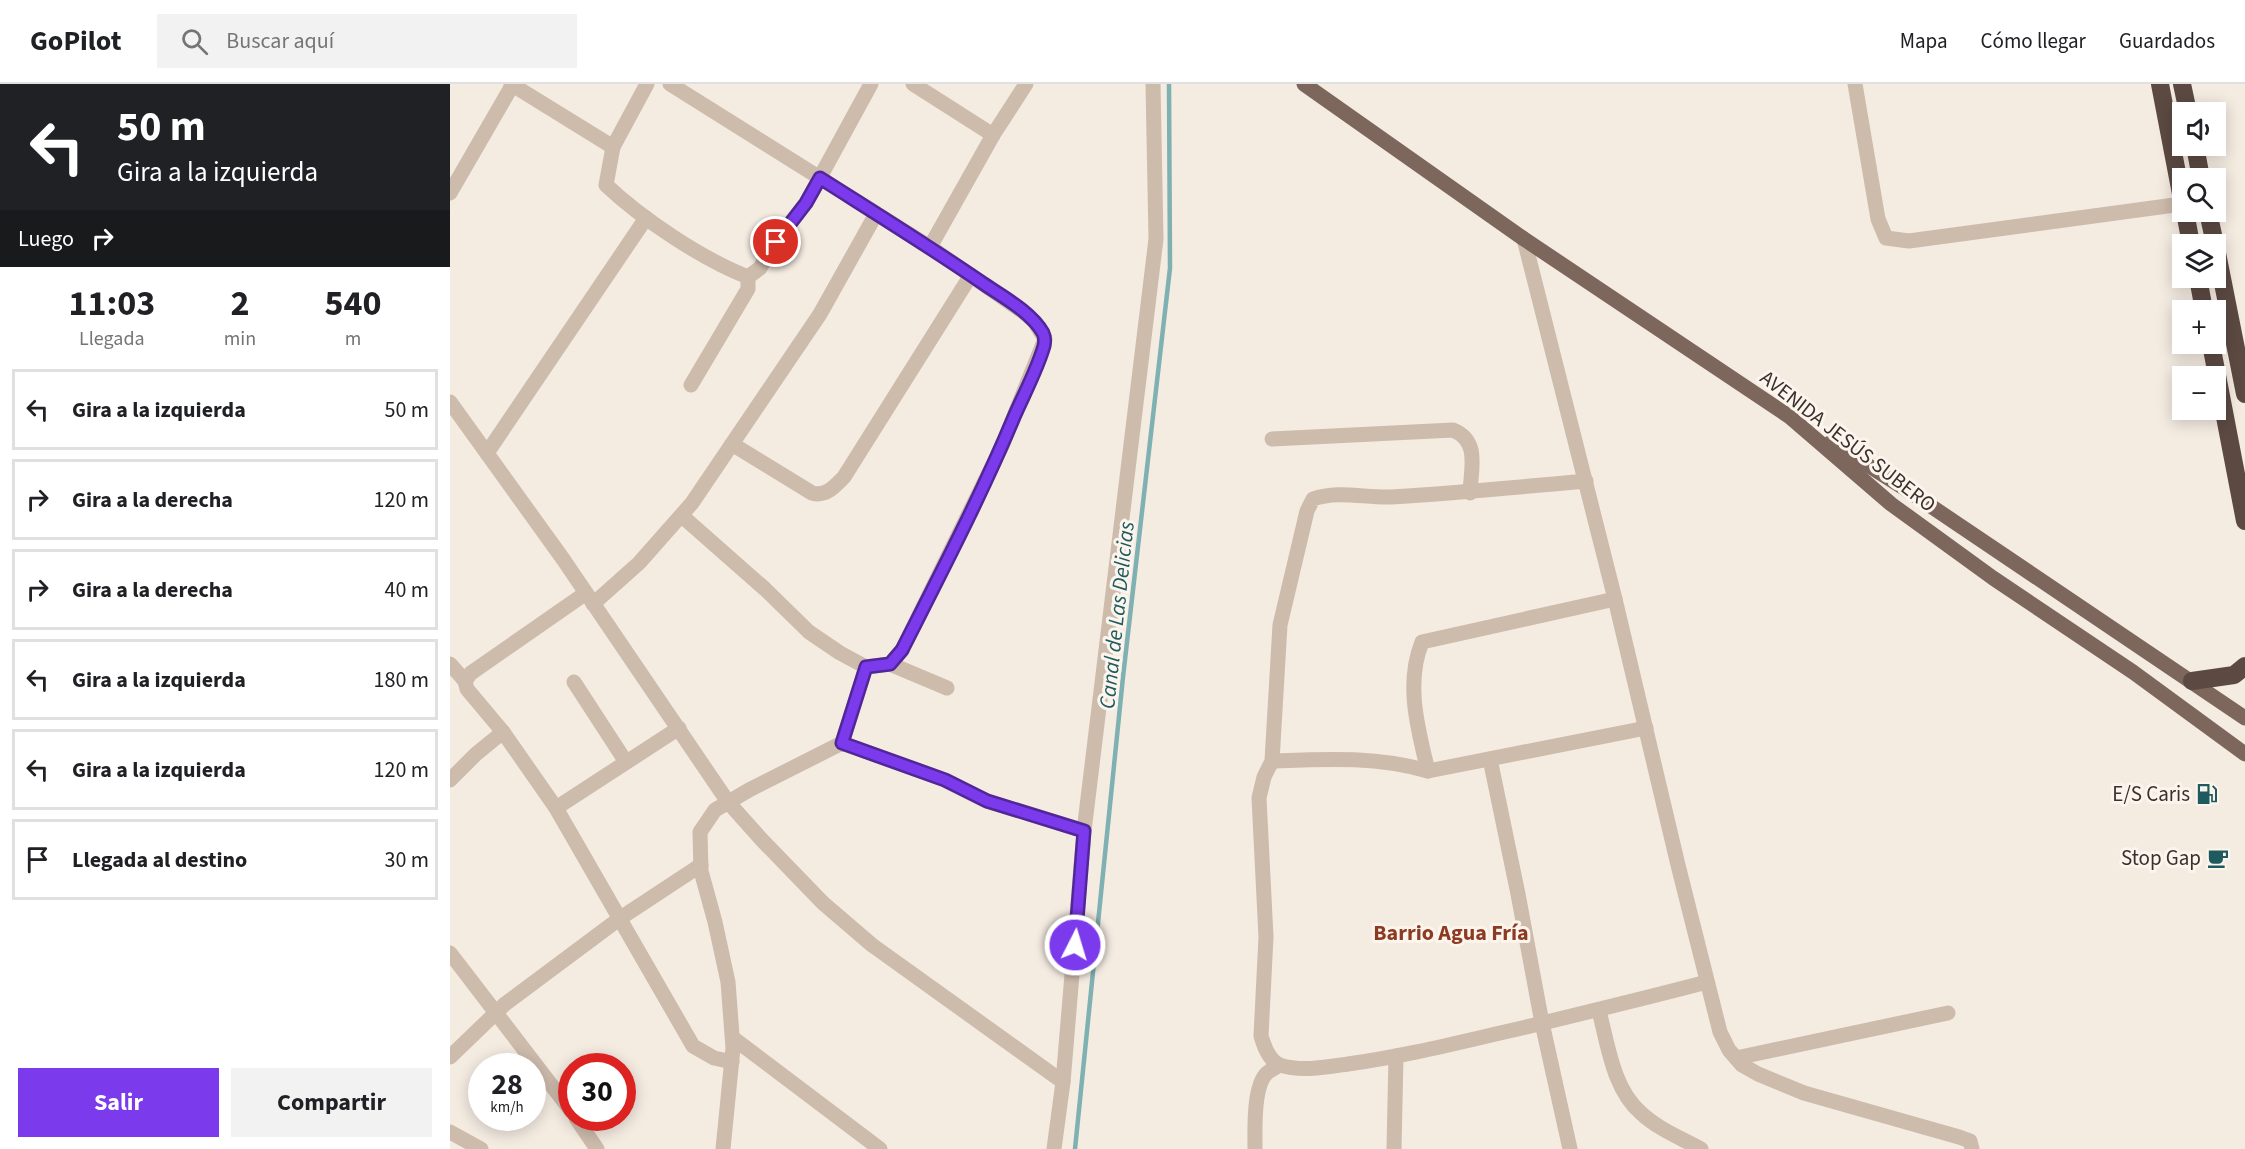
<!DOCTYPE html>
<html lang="es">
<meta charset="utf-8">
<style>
:root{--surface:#fff;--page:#f2f2f2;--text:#202124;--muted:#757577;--line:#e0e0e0;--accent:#7c3aed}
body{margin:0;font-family:"Source Sans 3",sans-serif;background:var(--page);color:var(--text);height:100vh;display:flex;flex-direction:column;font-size:22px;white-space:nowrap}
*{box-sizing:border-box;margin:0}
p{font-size:20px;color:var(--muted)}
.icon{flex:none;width:33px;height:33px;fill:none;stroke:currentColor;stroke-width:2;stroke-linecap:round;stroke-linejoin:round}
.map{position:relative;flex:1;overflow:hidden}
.details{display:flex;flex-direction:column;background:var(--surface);width:450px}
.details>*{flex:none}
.hud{background:#202124;color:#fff;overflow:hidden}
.tools{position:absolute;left:1722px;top:18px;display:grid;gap:12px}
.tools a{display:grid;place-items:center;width:54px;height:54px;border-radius:0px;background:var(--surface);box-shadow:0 3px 15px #0003;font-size:30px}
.speed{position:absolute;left:18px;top:969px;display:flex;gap:12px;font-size:30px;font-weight:700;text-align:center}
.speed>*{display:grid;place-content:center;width:78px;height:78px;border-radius:50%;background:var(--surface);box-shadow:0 3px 15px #0003;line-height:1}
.speed small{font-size:15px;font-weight:400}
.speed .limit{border:9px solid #d22;background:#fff;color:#111}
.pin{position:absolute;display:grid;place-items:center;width:51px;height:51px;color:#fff;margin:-26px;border:3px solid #fff;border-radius:50%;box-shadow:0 2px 6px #0007}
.me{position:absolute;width:66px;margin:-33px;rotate:5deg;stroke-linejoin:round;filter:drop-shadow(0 0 4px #0008)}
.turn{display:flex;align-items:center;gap:21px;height:126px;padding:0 18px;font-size:27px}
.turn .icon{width:78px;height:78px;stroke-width:2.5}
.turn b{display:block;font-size:42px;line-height:51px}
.then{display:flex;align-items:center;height:57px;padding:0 18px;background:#0003;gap:12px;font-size:22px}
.eta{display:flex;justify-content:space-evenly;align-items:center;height:102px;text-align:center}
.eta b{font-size:36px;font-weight:700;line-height:42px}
.button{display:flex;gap:12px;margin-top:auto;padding:12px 18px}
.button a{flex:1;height:69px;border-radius:0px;background:var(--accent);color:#fff;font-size:24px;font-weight:700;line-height:69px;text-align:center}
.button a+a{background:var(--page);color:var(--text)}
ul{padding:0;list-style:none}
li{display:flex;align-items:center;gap:18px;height:81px;margin:0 12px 9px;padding:0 6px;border:3px solid var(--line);border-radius:0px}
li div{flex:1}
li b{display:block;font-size:22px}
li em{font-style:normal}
header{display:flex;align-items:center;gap:36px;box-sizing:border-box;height:84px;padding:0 30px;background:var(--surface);border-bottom:2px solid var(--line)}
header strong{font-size:28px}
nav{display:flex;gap:33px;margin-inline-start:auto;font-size:21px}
.search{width:420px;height:54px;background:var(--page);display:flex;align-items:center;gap:15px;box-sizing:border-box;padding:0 21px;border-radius:0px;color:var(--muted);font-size:22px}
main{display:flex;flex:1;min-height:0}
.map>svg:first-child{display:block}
</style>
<header>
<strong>GoPilot</strong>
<div class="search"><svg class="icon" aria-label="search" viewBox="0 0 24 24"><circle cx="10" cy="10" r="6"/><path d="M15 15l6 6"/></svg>Buscar aquí</div>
<nav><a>Mapa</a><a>Cómo llegar</a><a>Guardados</a></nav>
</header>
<main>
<section class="details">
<div class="hud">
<div class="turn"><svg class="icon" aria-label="left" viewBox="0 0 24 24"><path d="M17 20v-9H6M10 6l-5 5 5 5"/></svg><div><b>50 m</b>Gira a la izquierda</div></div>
<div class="then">Luego<svg class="icon" aria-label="right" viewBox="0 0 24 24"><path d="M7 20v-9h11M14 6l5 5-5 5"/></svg></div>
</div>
<div class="eta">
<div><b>11:03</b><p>Llegada</p></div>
<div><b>2</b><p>min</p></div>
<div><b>540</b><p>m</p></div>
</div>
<ul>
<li><svg class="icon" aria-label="left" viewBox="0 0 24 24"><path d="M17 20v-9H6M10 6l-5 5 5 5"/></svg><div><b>Gira a la izquierda</b></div><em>50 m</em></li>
<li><svg class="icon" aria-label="right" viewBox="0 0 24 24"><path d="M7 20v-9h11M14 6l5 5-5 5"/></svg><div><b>Gira a la derecha</b></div><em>120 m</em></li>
<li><svg class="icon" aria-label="right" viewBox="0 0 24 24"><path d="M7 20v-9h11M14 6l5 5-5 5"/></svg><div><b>Gira a la derecha</b></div><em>40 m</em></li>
<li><svg class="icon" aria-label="left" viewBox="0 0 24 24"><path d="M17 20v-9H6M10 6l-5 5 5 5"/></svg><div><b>Gira a la izquierda</b></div><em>180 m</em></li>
<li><svg class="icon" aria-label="left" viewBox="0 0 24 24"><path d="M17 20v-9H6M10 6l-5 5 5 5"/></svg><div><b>Gira a la izquierda</b></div><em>120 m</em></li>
<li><svg class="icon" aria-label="arrive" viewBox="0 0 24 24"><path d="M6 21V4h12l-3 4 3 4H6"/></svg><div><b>Llegada al destino</b></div><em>30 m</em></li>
</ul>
<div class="button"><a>Salir</a><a>Compartir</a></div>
</section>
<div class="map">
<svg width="1795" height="1065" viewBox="0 0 1795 1065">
<rect width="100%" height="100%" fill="#f4ebe1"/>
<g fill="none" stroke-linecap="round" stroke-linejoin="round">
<!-- stream -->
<polyline stroke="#7fb0b2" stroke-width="4.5" points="625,1065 673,593 720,184 719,0"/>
<!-- minor -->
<g stroke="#cdbbac" stroke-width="15">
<polyline points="61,0 163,63"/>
<path d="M197 0 163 63 156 101C192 135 252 175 298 193"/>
<polyline points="220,0 480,163 572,227 584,237 595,255 552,362 452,566 440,580"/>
<polyline points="463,0 543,51"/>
<polyline points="1405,0 1428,135 1436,154 1459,157 1732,120"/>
<polyline points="0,109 63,0"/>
<polyline points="1074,155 1165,515 1228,781 1270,948 1279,966 1292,981 1308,990 1354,1009 1509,1053 1520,1057 1522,1065"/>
<polyline points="480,163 543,51 576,0"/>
<polyline points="241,301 298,205 298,193 310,184 326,157 356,119 421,0"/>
<polyline points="0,318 113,475 278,718 311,755 373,819 422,861 613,998"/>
<path d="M822 355 1003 346C1030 357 1021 384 1020 409"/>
<path d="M282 360 362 409C376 413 384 403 394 393L521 191"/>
<polyline points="37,369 196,134"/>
<path d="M1136 397C1071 403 1006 409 941 413 915 414 888 406 863 415L857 427 830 541 822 677 814 693 809 714 816 853 811 952C814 962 819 977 830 981 851 988 877 983 898 980 957 972 1014 957 1072 944 1134 929 1196 914 1257 898"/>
<polyline points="232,432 315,505 359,548 390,569 416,583 440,580 497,604"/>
<polyline points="143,520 189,479 242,419 370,230 426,130"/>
<polyline points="0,580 15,597 17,605 53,648 106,724 243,962 264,974 282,978"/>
<polyline points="15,597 21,589 136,509"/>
<polyline points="124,598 176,678"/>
<polyline points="392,659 416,583"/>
<polyline points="1040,675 1068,810 1092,939 1120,1065"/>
<path d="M822 677C875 675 926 672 978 687L1196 644"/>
<path d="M978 687C968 645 955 600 972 558L1165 515"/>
<polyline points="0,696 26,670 53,648"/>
<polyline points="106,724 229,644"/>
<polyline points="0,869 122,1028"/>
<path d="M1149 927C1158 961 1163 1005 1191 1029 1208 1045 1231 1054 1251 1065"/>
<polyline points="283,954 430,1065"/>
<polyline points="0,973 55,920 169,835 251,781"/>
<polyline points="1286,974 1498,929"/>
<polyline points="126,1034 147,1065"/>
<polyline points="0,1048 31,1065"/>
<polyline points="273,1065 283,964 278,898 265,838 251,787 250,748 265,726 299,706 392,659 495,696 537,717 634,747"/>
<polyline points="604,1065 613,998 634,747 706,155 703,0"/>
<path d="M805 1065C805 1046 803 1002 817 989 820 986 826 984 829 981"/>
<polyline points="944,1065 946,972"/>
</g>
<!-- major -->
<g stroke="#7d675c" stroke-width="15">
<polyline points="854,0 1074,155 1340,333 1441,420 1543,494 1683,588 1795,670"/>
<polyline points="1381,358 1457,406 1795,634"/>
</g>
<!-- highway -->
<g stroke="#5c4a42" stroke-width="18">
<polyline points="1710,0 1732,115"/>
<polyline points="1732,0 1738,28"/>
<polyline points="1745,62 1751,94"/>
<polyline points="1735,128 1741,160"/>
<polyline points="1758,128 1765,160"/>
<polyline points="1766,164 1795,310"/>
<polyline points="1748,194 1754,226"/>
<polyline points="1761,260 1795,437"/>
<polyline points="1742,597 1784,591 1795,582"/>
</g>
</g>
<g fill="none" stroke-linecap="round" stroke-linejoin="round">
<defs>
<path id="route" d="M326 158 356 119 370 94C425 129 480 163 534 200 553 213 581 228 593 249 595 253 595 257 594 262 587 286 574 310 564 333 531 412 491 489 452 566L440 580 416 583 392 659 495 696 537 717 634 747 625 861"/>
</defs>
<!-- route casing -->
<use href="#route" stroke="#51269a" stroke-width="15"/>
<!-- route -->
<use href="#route" stroke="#7c3aed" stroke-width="10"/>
</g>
<!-- icons -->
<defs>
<symbol id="fuel-bare" viewBox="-9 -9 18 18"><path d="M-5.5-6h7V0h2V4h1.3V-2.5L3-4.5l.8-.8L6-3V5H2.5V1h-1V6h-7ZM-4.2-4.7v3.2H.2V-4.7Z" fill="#1f5a5e" stroke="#fbf5ee" stroke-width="2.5" paint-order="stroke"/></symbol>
<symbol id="cafe-bare" viewBox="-9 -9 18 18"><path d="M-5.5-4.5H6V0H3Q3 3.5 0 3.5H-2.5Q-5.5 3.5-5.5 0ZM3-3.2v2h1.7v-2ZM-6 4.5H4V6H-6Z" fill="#1f5a5e" stroke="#fbf5ee" stroke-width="2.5" paint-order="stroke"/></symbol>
</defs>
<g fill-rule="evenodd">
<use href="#fuel-bare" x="1742" y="695" width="30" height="30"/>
<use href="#cafe-bare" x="1753" y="759" width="30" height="30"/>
</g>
<g text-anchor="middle" stroke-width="6" stroke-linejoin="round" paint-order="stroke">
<!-- street labels -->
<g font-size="21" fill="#3b302b" stroke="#fbf5ee">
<text transform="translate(1398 357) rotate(38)" y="7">AVENIDA JESÚS SUBERO</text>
</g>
<!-- poi labels -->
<g font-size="21" fill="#3b302b" stroke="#fbf5ee" text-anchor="end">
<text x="1740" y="717">E/S Caris</text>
<text x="1751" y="781">Stop Gap</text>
</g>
<!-- water labels -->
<g font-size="22" font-style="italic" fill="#1f5a5e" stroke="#fbf5ee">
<text transform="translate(666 531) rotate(-84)" y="8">Canal de Las Delicias</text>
</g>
<!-- neighbourhood labels -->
<g font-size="22" font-weight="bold" fill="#8c3b22" stroke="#fbf5ee">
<text x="1001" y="856">Barrio Agua Fría</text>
</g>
</g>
</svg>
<div class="tools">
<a><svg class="icon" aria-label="sound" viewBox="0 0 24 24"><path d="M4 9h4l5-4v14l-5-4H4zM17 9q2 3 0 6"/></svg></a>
<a><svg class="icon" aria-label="search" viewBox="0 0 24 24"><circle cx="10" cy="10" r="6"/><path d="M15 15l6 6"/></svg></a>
<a><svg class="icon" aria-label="layers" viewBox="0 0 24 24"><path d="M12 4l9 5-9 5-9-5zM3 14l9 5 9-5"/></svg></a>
<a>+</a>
<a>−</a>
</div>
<div class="speed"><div>28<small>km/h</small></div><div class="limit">30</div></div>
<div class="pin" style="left:326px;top:158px;background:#d93025"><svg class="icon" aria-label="arrive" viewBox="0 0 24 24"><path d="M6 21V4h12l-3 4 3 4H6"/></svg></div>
<svg class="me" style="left:625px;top:861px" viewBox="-20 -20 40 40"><circle r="17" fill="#7c3aed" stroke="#fff" stroke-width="3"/><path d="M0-11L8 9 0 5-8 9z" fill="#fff"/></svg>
</div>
</main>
